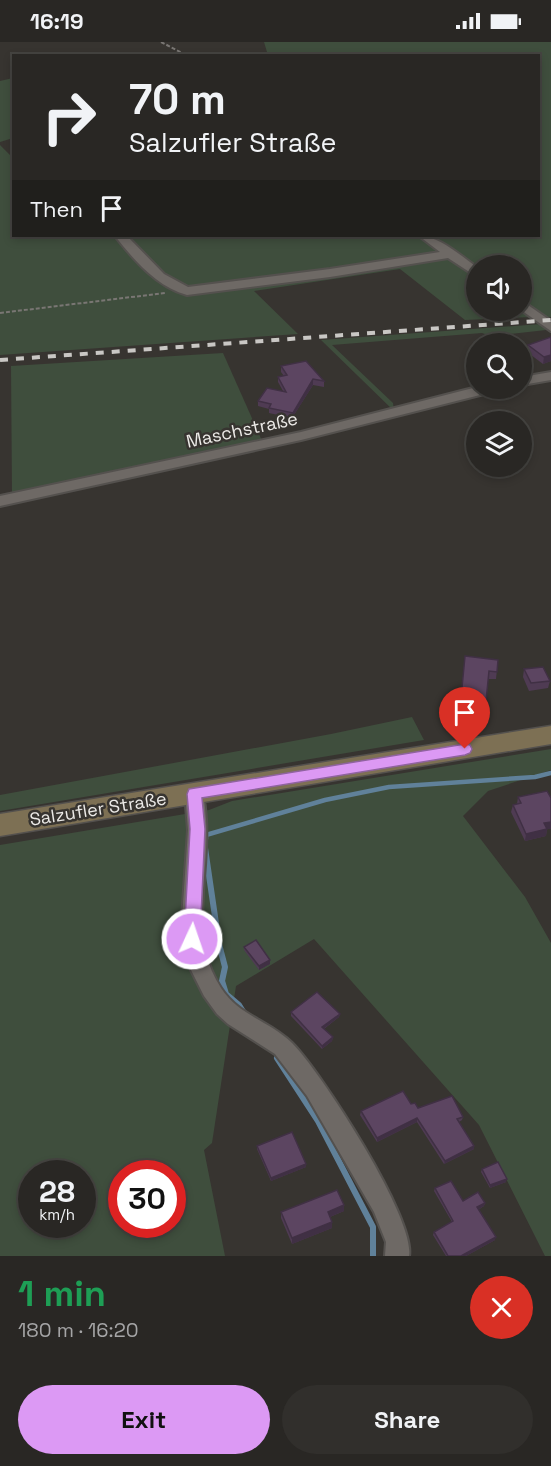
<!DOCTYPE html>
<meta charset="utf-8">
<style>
:root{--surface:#292724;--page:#312f2c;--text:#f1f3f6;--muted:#a5a5a6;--line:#454441;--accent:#dc99f4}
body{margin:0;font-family:"Space Grotesk",sans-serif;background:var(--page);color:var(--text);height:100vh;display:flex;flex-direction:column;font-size:22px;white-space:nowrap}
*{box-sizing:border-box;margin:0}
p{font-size:20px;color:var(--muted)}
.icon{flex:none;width:33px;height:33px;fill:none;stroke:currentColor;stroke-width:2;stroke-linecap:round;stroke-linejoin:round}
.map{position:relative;height:1214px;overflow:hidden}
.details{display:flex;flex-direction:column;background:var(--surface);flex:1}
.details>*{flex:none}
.guide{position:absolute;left:12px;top:12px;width:528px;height:183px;border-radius:0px;box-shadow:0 3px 9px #0003,0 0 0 2px var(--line);background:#292724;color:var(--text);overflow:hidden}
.buttons{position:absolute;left:466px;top:213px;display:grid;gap:12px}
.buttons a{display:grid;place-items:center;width:66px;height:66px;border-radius:50%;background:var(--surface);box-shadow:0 3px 9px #0003,0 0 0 2px var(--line);font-size:30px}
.speed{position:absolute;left:18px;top:1118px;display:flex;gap:12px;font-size:30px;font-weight:700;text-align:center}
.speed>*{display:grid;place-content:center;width:78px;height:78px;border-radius:50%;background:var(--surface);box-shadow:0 3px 9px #0003,0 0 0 2px var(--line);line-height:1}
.speed small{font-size:15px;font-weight:400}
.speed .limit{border:9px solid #d22;background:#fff;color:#111}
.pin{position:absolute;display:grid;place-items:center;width:51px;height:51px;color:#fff;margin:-62px -26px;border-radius:50% 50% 50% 0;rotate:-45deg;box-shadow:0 0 6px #0007}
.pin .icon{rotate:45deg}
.me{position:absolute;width:66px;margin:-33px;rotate:3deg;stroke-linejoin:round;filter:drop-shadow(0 0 4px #0008)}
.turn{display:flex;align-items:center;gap:21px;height:126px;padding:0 18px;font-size:27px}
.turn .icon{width:78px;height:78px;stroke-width:2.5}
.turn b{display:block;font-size:42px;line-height:51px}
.then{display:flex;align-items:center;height:57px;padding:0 18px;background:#0003;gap:12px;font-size:22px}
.round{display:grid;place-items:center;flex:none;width:63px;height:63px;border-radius:32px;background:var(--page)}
.summary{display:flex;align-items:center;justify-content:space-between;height:102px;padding:0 18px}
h1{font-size:36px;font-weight:600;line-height:45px;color:#1e9e55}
.cta{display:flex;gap:12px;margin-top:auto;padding:12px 18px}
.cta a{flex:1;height:69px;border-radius:36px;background:var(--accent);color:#111;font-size:24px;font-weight:600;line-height:69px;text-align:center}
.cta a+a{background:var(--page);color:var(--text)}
.status{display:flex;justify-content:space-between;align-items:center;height:42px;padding:0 30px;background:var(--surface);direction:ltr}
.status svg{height:16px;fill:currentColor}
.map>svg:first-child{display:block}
</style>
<div class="status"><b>16:19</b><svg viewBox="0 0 49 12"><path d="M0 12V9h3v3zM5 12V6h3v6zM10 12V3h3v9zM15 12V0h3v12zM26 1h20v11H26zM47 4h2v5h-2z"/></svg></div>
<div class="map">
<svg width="551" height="1214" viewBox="0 0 551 1214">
<rect width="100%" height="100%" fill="#373430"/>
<!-- green -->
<g fill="#3f4e3d" fill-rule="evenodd">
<polygon points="264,0 551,0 551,275 544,276 522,260 522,224 477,224 477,228 458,215 450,219 477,237 477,268 522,268 532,275 465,278 400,227 254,249 298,292 0,313 0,103 13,116 14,194 538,194 538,14 273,14 267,10"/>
<polygon points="13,36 13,96 0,100 0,39"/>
<polygon points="541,282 546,288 491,294 482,291 332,303 393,361 394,369 321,298"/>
<polygon points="223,311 263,401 12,452 11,324"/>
<polygon points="412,675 424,698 0,769 0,753 331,692"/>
<path d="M551 707V728L488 749 463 774 525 855 551 901V1214H545L479 1083 314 897 236 944 212 1101 204 1108 225 1214H0V803L209 768 232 759ZM32 1131H82V1182H32ZM122 1131H172V1182H122Z"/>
</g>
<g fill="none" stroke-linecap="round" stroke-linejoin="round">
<!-- stream-far1 -->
<polyline stroke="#60819a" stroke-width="4.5" points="206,797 206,793 325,758 389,745 535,735 551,731"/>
<!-- stream -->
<g stroke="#60819a" stroke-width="6">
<polyline points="205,806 219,902 225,925 222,939 226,952 239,963 244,971"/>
<polyline points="277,1016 318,1079 373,1185 373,1214"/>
</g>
<defs>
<g id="minor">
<path d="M115 194H127L164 232 188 245 330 227 440 210 419 194C440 194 459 213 477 225V235L448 216 330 235 187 253C157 245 134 218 115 194Z"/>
<polygon points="522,259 551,279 551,289 521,268"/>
<polygon points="551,330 551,338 522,343 522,335"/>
<polygon points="477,345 497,346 496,349 301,398 0,464 0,454 301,390"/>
<path d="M194 744 200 746C205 755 205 767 206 777 210 835 187 894 221 946 239 974 270 979 292 1001 321 1030 416 1177 409 1214H385L386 1200 374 1170 307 1054 275 1012 228 982 217 972 204 954 191 928 185 911 182 877 188 788 185 751 188 746Z"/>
</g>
<polygon id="secondary" points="551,684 551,702 0,794 0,772"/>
</defs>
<!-- minor casing -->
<use href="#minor" stroke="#54514e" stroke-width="4"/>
<!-- secondary casing -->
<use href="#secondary" stroke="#54514e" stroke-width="3"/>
<!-- path -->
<g stroke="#797673" stroke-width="2" stroke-dasharray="4 2" stroke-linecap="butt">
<polyline points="161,0 188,14"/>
<polyline points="0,271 165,251"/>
</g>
<!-- minor -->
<use href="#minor" fill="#6e6965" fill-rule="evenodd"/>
<!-- secondary -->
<use href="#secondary" fill="#7d7054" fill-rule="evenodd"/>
<!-- rail -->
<polyline stroke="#c9c7c4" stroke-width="4" stroke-dasharray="8 8" stroke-linecap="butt" points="0,318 551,278"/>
</g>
<!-- wall -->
<g fill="#4f3b53">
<polygon points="551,295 551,319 543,322 527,310 528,303"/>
<polygon points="281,324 324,339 324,345 313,343 292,376 269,371 269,367 258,364 258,359 283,349 278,340 278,335 284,334 281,330"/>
<polygon points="465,614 498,618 496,637 488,637 485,666 460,663"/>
<polygon points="524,627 550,639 548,646 529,649 523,635"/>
<polygon points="518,755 547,787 546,794 525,799 511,770 513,763 517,762"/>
<polygon points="244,905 270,918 270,922 259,928 244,908"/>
<polygon points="291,970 340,972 339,975 324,987 333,995 332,999 322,1007 291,974"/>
<polygon points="411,1062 418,1066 463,1075 462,1078 459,1080 474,1104 474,1107 444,1122 417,1080 377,1100 360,1073 361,1069"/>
<polygon points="257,1104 306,1125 271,1139 257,1107"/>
<polygon points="482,1127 506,1140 490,1146 481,1130"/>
<polygon points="435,1146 463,1159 485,1161 484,1164 478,1168 495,1198 466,1214 446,1214 433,1193 434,1190 452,1180 434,1149"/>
<polygon points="344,1169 330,1175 332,1180 332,1186 292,1202 281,1176 281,1170"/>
</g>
<!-- shaded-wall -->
<g fill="#403044">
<polygon points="551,313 551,319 543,322 544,315"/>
<polygon points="313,337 313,343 292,376 293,371"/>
<polygon points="551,780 551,787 547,787 546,794 525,799 526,792 544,781"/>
<polygon points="270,918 270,922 259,928 259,924"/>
<polygon points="340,972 339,975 322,988 322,985"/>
<polygon points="333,995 332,999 322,1007 322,1004"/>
<polygon points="417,1076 417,1080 377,1100 377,1096"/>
<polygon points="474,1104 474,1107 444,1122 445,1119"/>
<polygon points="306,1122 306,1125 271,1139 271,1136"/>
<polygon points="507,1137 506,1140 490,1146 490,1143"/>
<polygon points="485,1161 484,1164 476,1169 477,1165"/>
<polygon points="344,1163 344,1169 327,1176 328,1170"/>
<polygon points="332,1180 332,1186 292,1202 292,1196"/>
<polygon points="496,1195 495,1198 466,1214 461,1214"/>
</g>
<!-- building -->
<g fill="#5c4561" stroke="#403044" stroke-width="1.5">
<polygon points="551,295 551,313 544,315 528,303"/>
<polygon points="306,319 324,339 313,337 293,371 269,366 271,362 258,359 267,346 286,350 278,335 287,333 281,324"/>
<polygon points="465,614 498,618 497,630 489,629 486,659 461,656"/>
<polygon points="543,625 550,639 531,641 524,627"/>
<polygon points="547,749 551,756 551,780 544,781 547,787 526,792 513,763 521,761 518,755"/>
<polygon points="256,898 270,918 259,924 244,905"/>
<polygon points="317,950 340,972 322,985 333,995 322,1004 291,970"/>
<polygon points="403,1049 411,1062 415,1061 418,1066 452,1054 463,1075 457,1077 474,1104 445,1119 417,1076 377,1096 361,1069"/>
<polygon points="292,1090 306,1122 271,1136 257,1104"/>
<polygon points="498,1120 507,1137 490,1143 482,1127"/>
<polygon points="451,1139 463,1159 478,1150 485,1161 477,1165 496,1195 461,1214 448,1214 434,1190 453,1179 435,1146"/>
<polygon points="337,1148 344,1163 328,1170 332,1180 292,1196 281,1170"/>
</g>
<!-- route -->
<polygon fill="#dc99f4" stroke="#8f639f" stroke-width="1.5" points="465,702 470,703 472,707 470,711 465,713 202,756 205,787 200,897 198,902 192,904 186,902 184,897 190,787 187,752 189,747"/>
<g text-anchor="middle" stroke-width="5" stroke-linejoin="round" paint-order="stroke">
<!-- street labels -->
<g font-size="18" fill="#eceae7" stroke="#373430">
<text transform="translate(242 388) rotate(-12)" y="6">Maschstraße</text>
<text transform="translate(98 767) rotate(-9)" y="6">Salzufler Straße</text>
</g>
</g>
</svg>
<div class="buttons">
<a><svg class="icon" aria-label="sound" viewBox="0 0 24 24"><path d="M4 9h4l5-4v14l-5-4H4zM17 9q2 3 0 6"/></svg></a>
<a><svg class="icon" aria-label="search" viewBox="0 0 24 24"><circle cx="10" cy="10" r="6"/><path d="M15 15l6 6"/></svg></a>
<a><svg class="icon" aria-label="layers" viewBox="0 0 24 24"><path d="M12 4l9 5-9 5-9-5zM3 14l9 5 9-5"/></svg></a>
</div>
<div class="speed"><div>28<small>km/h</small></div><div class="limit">30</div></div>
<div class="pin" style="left:465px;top:707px;background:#d93025"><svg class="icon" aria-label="arrive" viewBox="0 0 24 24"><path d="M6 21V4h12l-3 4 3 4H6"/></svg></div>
<svg class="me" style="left:192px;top:897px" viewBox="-20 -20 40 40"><circle r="17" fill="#dc99f4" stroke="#fff" stroke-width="3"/><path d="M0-11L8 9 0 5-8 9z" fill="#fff"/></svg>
<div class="guide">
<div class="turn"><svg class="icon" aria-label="right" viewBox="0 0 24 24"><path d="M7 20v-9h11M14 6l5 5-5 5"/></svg><div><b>70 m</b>Salzufler Straße</div></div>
<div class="then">Then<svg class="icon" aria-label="arrive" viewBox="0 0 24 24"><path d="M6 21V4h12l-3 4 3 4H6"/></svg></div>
</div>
</div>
<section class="details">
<div class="summary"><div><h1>1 min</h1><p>180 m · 16:20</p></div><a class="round" style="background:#d93025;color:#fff"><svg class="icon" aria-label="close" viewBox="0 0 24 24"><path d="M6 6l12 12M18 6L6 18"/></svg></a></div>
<div class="cta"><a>Exit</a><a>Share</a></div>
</section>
